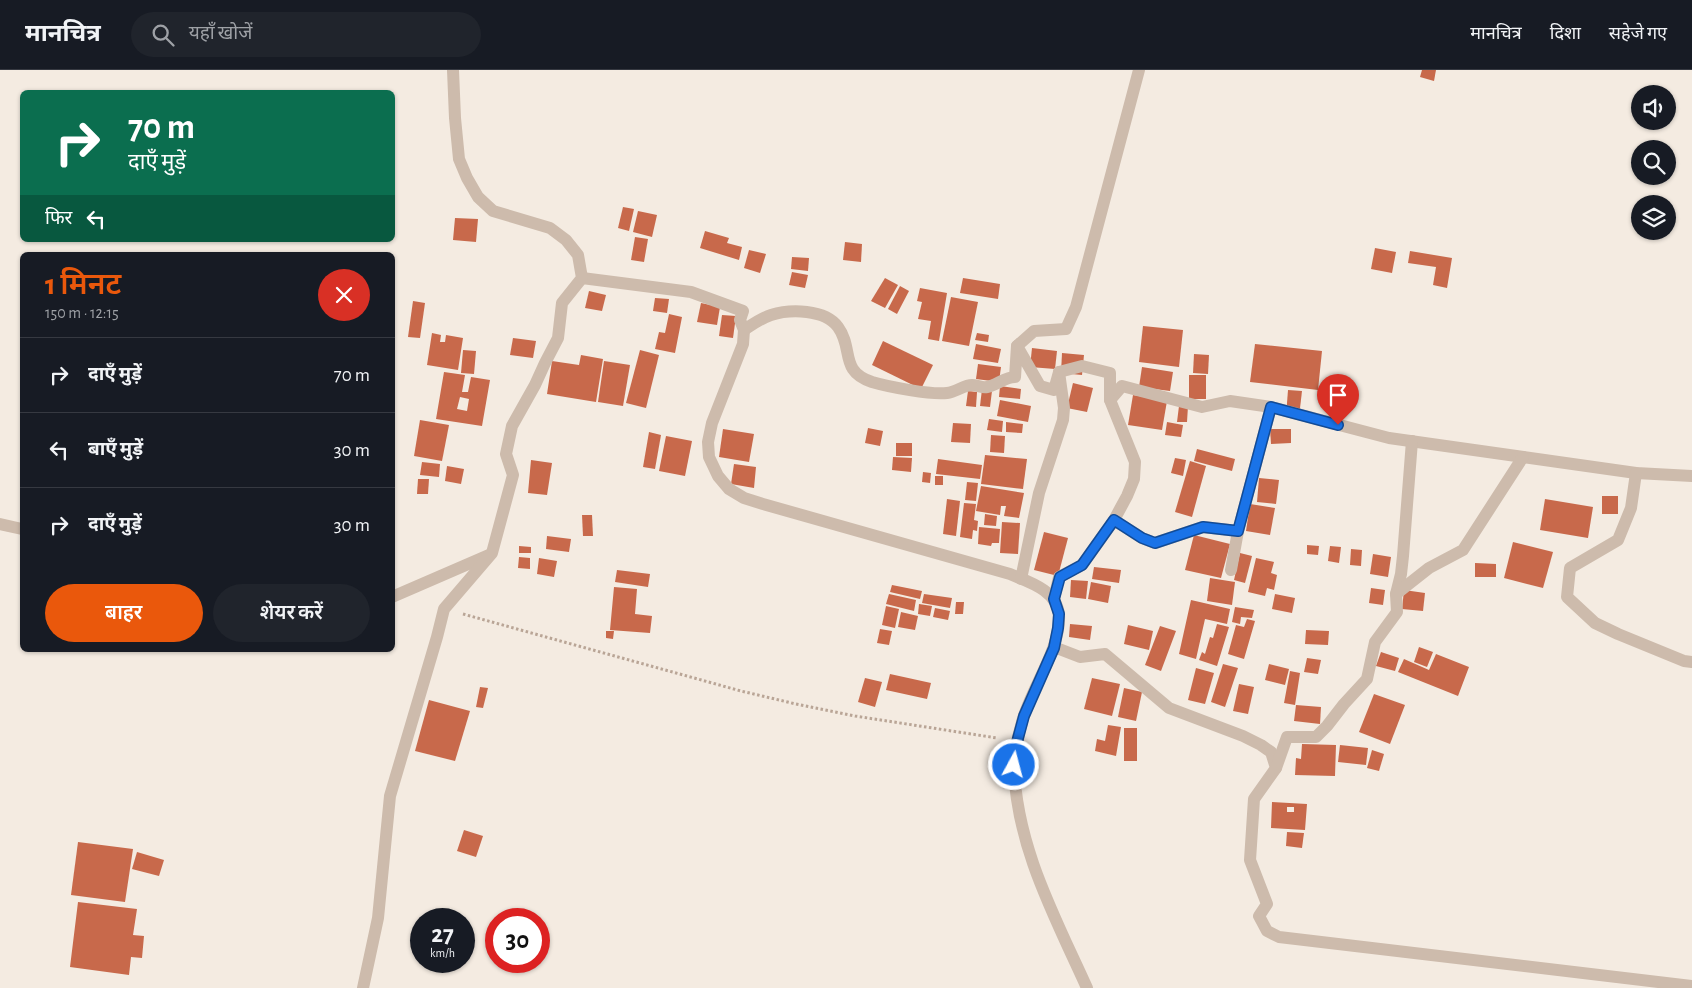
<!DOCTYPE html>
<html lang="hi">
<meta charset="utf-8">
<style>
:root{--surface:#171b24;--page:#20242c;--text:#f1f3f6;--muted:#9ea1a6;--line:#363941;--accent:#ea580c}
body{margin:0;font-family:"Alegreya Sans","Noto Sans Devanagari",sans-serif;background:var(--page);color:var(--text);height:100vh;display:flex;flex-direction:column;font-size:19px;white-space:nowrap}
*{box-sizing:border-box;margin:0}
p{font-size:16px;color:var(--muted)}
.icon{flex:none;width:28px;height:28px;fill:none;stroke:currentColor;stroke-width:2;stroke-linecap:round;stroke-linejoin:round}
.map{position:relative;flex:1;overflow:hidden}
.side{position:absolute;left:20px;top:182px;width:375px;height:400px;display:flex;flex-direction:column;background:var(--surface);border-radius:8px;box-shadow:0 1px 4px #0004}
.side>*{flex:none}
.top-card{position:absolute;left:20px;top:20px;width:375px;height:152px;border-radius:8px;box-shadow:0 1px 4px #0004;background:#0b6e4f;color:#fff;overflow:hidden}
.controls{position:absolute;left:1631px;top:15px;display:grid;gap:10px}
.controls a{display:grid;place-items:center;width:45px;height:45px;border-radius:50%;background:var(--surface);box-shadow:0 1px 4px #0004;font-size:25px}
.speed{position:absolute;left:410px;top:838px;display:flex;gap:10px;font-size:25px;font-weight:700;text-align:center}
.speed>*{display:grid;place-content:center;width:65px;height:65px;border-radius:50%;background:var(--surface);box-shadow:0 1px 4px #0004;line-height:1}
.speed small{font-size:12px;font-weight:400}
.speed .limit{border:8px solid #d22;background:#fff;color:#111}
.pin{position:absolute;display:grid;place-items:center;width:42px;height:42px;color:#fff;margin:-51px -21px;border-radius:50% 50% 50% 0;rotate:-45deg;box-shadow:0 0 5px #0007}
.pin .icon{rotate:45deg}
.me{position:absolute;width:55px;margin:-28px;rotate:7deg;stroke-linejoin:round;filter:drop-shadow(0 0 4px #0008)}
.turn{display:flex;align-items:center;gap:18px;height:105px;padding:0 25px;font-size:22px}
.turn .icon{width:65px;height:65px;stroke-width:2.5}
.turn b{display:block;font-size:35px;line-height:42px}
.then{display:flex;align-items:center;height:48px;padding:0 25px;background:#0003;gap:10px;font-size:19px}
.round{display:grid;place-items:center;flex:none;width:52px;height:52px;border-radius:26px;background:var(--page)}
.summary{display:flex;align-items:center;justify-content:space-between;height:85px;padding:0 25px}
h1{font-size:30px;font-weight:600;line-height:38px;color:var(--accent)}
.cta{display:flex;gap:10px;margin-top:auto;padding:10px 25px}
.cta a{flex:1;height:58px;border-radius:30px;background:var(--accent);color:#fff;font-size:20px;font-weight:600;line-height:58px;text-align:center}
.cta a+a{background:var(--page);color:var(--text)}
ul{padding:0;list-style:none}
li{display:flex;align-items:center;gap:15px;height:75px;padding:0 25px;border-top:1px solid var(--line)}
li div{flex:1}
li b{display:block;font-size:19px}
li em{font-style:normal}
header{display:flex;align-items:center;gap:30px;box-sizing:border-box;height:70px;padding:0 25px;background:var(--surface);border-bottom:1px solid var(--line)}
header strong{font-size:24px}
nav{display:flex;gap:28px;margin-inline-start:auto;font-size:18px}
.search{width:350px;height:45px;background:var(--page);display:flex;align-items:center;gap:12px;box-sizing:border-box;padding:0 18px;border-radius:28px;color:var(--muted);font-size:19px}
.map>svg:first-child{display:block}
</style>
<header>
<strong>मानचित्र</strong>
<div class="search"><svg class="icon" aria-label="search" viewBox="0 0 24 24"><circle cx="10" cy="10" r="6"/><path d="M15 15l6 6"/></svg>यहाँ खोजें</div>
<nav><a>मानचित्र</a><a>दिशा</a><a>सहेजे गए</a></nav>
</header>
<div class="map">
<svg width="1692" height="918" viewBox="0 0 1692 918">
<rect width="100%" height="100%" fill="#f4ebe1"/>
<!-- building -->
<g fill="#c8694b" fill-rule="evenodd">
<polygon points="1422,0 1436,0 1434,11 1420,7"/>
<polygon points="623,137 634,139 629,161 618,158"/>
<polygon points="638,141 657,145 652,167 633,162"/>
<polygon points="455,148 478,149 476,172 453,170"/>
<polygon points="705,161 729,168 727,173 742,177 739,190 700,178"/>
<polygon points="635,167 648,169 644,192 631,190"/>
<polygon points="845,172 862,174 861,192 843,190"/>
<polygon points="1375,178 1396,182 1392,203 1371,199"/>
<polygon points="749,180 766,184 760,203 744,198"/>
<polygon points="1410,181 1452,188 1447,218 1433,215 1436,197 1408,193"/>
<polygon points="792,187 809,188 808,201 791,199"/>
<polygon points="792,202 808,205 805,218 789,215"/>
<polygon points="885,208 898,215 885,238 871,231"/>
<polygon points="963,208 1000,214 998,229 960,223"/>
<polygon points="900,216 909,221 897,244 888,239"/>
<polygon points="920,218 947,223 939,271 928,269 931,251 918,249 922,232 917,231"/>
<polygon points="589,221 606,225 602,241 585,238"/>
<polygon points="951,227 978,232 969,276 942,271"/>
<polygon points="655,228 669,229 667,243 653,241"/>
<polygon points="413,231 425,233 420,268 408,267"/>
<polygon points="701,233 720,237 717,255 697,252"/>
<polygon points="669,244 682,247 675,283 655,279 659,262 665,263"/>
<polygon points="722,245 736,246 733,268 719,266"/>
<polygon points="1143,256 1183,260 1179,297 1139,292"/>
<polygon points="432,263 441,265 440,272 445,272 446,265 463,268 458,300 427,295"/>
<polygon points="977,263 989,265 988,272 975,270"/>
<polygon points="513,268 536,271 533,288 510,285"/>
<polygon points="883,271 933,295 921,319 872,295"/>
<polygon points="976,274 1001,279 998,293 973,289"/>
<polygon points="1255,274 1322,281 1318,320 1250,312"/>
<polygon points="1032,278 1057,281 1055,299 1030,297"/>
<polygon points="463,280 476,281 474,304 461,303"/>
<polygon points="640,280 659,285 646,338 626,333"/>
<polygon points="1062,283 1084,285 1082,305 1061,303"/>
<polygon points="1194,284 1209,285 1208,304 1193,303"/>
<polygon points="581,285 603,289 596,332 547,324 552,291 579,295"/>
<polygon points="604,291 630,295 623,336 598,332"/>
<polygon points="978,294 1001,297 999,312 976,309"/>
<polygon points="1142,297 1173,302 1170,321 1139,317"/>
<path d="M444 302 465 305 462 322H468L471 307 490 310 482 356 436 349ZM460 327 469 329 467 341 457 339Z"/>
<rect x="1189" y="305" width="17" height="24"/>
<polygon points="1073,313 1093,318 1087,342 1067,338"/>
<polygon points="1000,316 1021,319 1020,329 999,327"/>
<polygon points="982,319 992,321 990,337 980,336"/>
<polygon points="1288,320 1302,321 1299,347 1286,346"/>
<polygon points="968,321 977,322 976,337 966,336"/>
<polygon points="1133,325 1167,331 1162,360 1128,355"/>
<polygon points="1000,330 1031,336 1028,352 997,346"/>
<polygon points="1179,336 1188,336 1187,352 1177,352"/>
<polygon points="989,349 1003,351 1002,362 987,360"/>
<polygon points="420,350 449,355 442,391 414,386"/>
<polygon points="1006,352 1023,354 1022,363 1006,362"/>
<polygon points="1167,352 1183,355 1181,367 1165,365"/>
<polygon points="953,353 971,354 970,373 951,372"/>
<polygon points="868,358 883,361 880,376 865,373"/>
<polygon points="723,359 754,364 749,392 719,387"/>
<polygon points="1270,359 1291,359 1291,373 1271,374"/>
<polygon points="649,362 661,365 655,399 643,397"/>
<polygon points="991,365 1005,366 1004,383 990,382"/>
<polygon points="666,366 692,371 685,406 659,401"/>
<rect x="896" y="373" width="16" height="13"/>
<polygon points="1197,379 1235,389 1232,401 1194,391"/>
<polygon points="985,385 1027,389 1023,419 981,414"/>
<polygon points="893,387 912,388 911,402 892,400"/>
<polygon points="1175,388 1186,390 1183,406 1171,403"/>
<polygon points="938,389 982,395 980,409 936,404"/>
<polygon points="531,390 552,393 547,425 528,423"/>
<polygon points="1190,391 1206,396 1192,447 1175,442"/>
<polygon points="422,392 440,394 439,407 420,405"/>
<polygon points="734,394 756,397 754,418 731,414"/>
<polygon points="447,396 464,399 461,414 445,411"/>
<polygon points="923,402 931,403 930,413 922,412"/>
<rect x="935" y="406" width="8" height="9"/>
<polygon points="1259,408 1279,410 1276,434 1257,432"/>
<polygon points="418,409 429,409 428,424 417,424"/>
<polygon points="967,412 978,413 976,431 965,430"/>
<polygon points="981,416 1024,423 1019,448 1004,446 1006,436 1001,436 1000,445 976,441"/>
<rect x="1602" y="426" width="16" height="18"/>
<polygon points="947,429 960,431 956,466 943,464"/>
<polygon points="1545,429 1593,437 1588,468 1540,460"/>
<polygon points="964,433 976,434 974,450 978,451 977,461 973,460 972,469 960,467"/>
<polygon points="1250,434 1275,438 1270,465 1246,461"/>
<polygon points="985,444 997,446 996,456 984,455"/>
<polygon points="582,445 592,445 593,466 583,466"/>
<polygon points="1002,452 1020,453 1018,484 1000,483"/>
<polygon points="979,457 1000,459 999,473 992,473 991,476 978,474"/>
<polygon points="1044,462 1068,468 1058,506 1034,500"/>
<polygon points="1194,465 1230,474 1221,508 1185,500"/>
<polygon points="547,466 571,469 569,482 546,479"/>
<polygon points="1513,472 1553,482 1543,518 1504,508"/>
<polygon points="1307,475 1319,476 1318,485 1307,484"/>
<polygon points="519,476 531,477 531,483 519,483"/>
<polygon points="1330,476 1341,477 1339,493 1328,491"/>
<polygon points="1351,479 1362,480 1361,496 1350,495"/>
<polygon points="1240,483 1252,486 1245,513 1234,510"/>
<polygon points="1373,484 1391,487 1388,507 1370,504"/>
<polygon points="519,487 530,488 530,499 518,498"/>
<polygon points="539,488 557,491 554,507 537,504"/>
<polygon points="1256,488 1274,492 1271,503 1277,505 1274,520 1267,518 1265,526 1248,522"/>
<polygon points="1475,493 1496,494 1496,507 1475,507"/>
<polygon points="1094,497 1121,500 1119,513 1092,509"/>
<polygon points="617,500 650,504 648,517 615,512"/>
<polygon points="1210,508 1235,512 1232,535 1207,531"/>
<polygon points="1071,510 1088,511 1086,529 1070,527"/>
<polygon points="1091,512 1111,516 1108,533 1088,529"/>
<polygon points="892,515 922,521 920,529 890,522"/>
<polygon points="614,517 637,519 635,544 652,546 650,563 610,560"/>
<polygon points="1371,518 1385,520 1383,535 1369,533"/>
<polygon points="1404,520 1425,523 1423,541 1402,539"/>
<polygon points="889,524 916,530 914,541 886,534"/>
<polygon points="924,524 952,528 950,538 922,533"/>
<polygon points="1275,524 1295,528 1292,543 1272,539"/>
<polygon points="1191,530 1230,539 1227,554 1205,549 1196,589 1179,584"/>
<polygon points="956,532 964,532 963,544 955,544"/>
<polygon points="919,534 932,536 930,546 918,544"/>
<polygon points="886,536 899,539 895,558 882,555"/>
<polygon points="1235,537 1254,540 1252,548 1241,547 1240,554 1232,552"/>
<polygon points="935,538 950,541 948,550 933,547"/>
<polygon points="901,542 918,546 915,560 898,557"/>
<polygon points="1247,549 1255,551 1244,589 1228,584 1236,555 1244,557"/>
<polygon points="1070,554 1092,556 1090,570 1069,567"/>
<polygon points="1217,554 1229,557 1217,596 1199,590 1202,582 1205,584 1210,567 1213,568"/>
<polygon points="1128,555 1153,561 1149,580 1124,574"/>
<polygon points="1160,556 1176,561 1161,601 1145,595"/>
<polygon points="880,559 892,561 889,575 877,573"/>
<polygon points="1306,560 1329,561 1328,575 1305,574"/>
<polygon points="606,561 614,561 613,569 606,568"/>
<polygon points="1419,577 1433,582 1427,597 1414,592"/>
<polygon points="1381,582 1399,588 1395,601 1376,596"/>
<polygon points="1436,584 1469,597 1458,626 1398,602 1404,589 1429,600"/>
<polygon points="1307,588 1321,590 1318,604 1304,602"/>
<polygon points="1223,594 1238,598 1225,637 1211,632"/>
<polygon points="1269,594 1289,599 1285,615 1265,610"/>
<polygon points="1196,598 1214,603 1205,634 1188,630"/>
<polygon points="1290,601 1300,603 1295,635 1284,633"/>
<polygon points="890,604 931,613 927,629 886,620"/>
<polygon points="865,608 882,612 875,637 858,632"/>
<polygon points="1092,608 1120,614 1112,646 1084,639"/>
<polygon points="1239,614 1254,617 1248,644 1233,641"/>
<polygon points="480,617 488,618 483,638 476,637"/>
<polygon points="1124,618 1142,622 1136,651 1118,647"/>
<polygon points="1374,624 1405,635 1390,674 1359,662"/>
<polygon points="429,630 470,641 455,691 415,681"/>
<polygon points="1296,635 1321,637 1320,654 1294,651"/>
<polygon points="1108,655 1121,657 1116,686 1095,681 1097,669 1105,671"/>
<rect x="1124" y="658" width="13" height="33"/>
<polygon points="1302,674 1336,675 1335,706 1295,705 1296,688 1301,689"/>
<polygon points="1340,675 1368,678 1366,695 1338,692"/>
<polygon points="1372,680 1384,684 1379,701 1367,698"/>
<path d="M1272 732 1307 734 1305 760 1271 758ZM1287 737H1294V742H1287Z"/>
<polygon points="464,760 483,766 476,787 457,781"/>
<polygon points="1287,762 1304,763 1302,778 1286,776"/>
<polygon points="78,772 133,779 125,832 71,825"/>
<polygon points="137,782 164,790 159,806 132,799"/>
<polygon points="78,832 137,839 133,865 144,866 142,888 131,887 129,905 70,897"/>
</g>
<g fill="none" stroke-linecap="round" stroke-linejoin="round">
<!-- path -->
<polyline stroke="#b9a596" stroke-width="3" stroke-dasharray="2.5 2.5" stroke-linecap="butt" points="463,544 741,621 796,634 855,646 997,668"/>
<!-- minor -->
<g stroke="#cdbbac" stroke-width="12">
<path d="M582 208 691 222 743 241 740 250 744 260 743 274 712 353 708 372 709 387 718 406 729 419 744 428 763 434 1010 504C1029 512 1057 520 1059 545 1061 579 1031 618 1022 652 1018 666 1014 681 1014 696 1016 776 1055 847 1087 918"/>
<path d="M744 260C753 254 761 248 771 245 790 239 825 239 838 257 854 279 839 301 872 312 889 317 931 325 947 323 956 322 964 315 972 315 977 315 982 318 987 317 997 315 1005 307 1015 307L1017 276 1040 316 1054 320 1059 302 1064 338 1063 350 1039 423 1021 509"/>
<polyline points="1017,276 1034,261 1066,259 1076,237 1139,0"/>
<polyline points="1059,302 1082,296 1110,303 1110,330 1122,316 1202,337 1230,331 1271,337 1389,368 1636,403 1692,406"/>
<polyline points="1636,403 1631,438 1618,470 1570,498 1567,527 1595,553 1618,564 1684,591 1692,592"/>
<polyline points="1114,450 1142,468 1155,473 1203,457 1238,461"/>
<polyline points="0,454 22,459"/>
<polyline points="1231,500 1238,461 1271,337"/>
<polyline points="1396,524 1401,504 1403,486 1412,371"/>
<polyline points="392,527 489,485"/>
<polyline points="1054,529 1059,507 1082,495 1114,450 1127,426 1134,409 1135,392 1110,330"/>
<polyline points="1054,577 1080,587 1105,584 1169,638 1243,666 1261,675 1271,682 1276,698 1254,729 1250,790 1267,834 1259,846 1267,861 1279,867 1692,916"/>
<polyline points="1276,698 1287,667 1316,667 1327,656 1344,634 1367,609 1375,572 1397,542 1396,524 1429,498 1463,480 1523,387"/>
<polyline points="363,918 378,848 390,726 437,567 444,539 492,483 513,405 506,384 512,356 535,315 545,293 558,268 562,233 582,208 578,185 566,170 550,158 493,141 478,127 467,108 459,89 455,48 453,0"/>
</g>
</g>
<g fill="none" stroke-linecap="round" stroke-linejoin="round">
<defs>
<polyline id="route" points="1014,695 1017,672 1024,646 1054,578 1058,558 1059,544 1054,529 1060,507 1082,495 1114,450 1142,468 1155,473 1203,457 1238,461 1271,337 1338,355"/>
</defs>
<!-- route casing -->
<use href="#route" stroke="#114b97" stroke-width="12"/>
<!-- route -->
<use href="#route" stroke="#1a73e8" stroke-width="9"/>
</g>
</svg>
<div class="controls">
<a><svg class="icon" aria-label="sound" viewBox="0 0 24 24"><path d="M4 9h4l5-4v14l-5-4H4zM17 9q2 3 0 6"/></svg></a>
<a><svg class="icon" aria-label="search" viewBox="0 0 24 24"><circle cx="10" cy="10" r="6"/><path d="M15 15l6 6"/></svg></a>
<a><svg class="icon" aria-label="layers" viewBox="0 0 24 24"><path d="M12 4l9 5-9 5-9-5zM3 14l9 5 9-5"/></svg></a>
</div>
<div class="speed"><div>27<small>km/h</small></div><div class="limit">30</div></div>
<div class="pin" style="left:1338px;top:355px;background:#d93025"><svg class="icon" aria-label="arrive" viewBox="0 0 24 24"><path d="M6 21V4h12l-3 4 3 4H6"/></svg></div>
<svg class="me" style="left:1014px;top:695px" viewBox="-20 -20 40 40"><circle r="17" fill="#1a73e8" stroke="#fff" stroke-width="3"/><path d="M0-11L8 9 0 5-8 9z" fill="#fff"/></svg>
<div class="top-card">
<div class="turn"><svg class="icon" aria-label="right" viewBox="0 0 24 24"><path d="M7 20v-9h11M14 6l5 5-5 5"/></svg><div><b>70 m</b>दाएँ मुड़ें</div></div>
<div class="then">फिर<svg class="icon" aria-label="left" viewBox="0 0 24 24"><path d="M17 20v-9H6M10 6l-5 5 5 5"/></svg></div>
</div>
<section class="side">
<div class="summary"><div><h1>1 मिनट</h1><p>150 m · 12:15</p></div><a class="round" style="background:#d93025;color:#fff"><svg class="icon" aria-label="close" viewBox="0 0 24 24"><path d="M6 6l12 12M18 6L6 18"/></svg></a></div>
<ul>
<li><svg class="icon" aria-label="right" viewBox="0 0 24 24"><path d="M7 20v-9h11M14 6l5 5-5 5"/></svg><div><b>दाएँ मुड़ें</b></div><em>70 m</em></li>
<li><svg class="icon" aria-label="left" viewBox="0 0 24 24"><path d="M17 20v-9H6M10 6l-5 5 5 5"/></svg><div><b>बाएँ मुड़ें</b></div><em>30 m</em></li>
<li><svg class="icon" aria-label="right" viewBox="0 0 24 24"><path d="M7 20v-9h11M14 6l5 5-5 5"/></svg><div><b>दाएँ मुड़ें</b></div><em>30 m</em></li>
</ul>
<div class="cta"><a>बाहर</a><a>शेयर करें</a></div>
</section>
</div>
